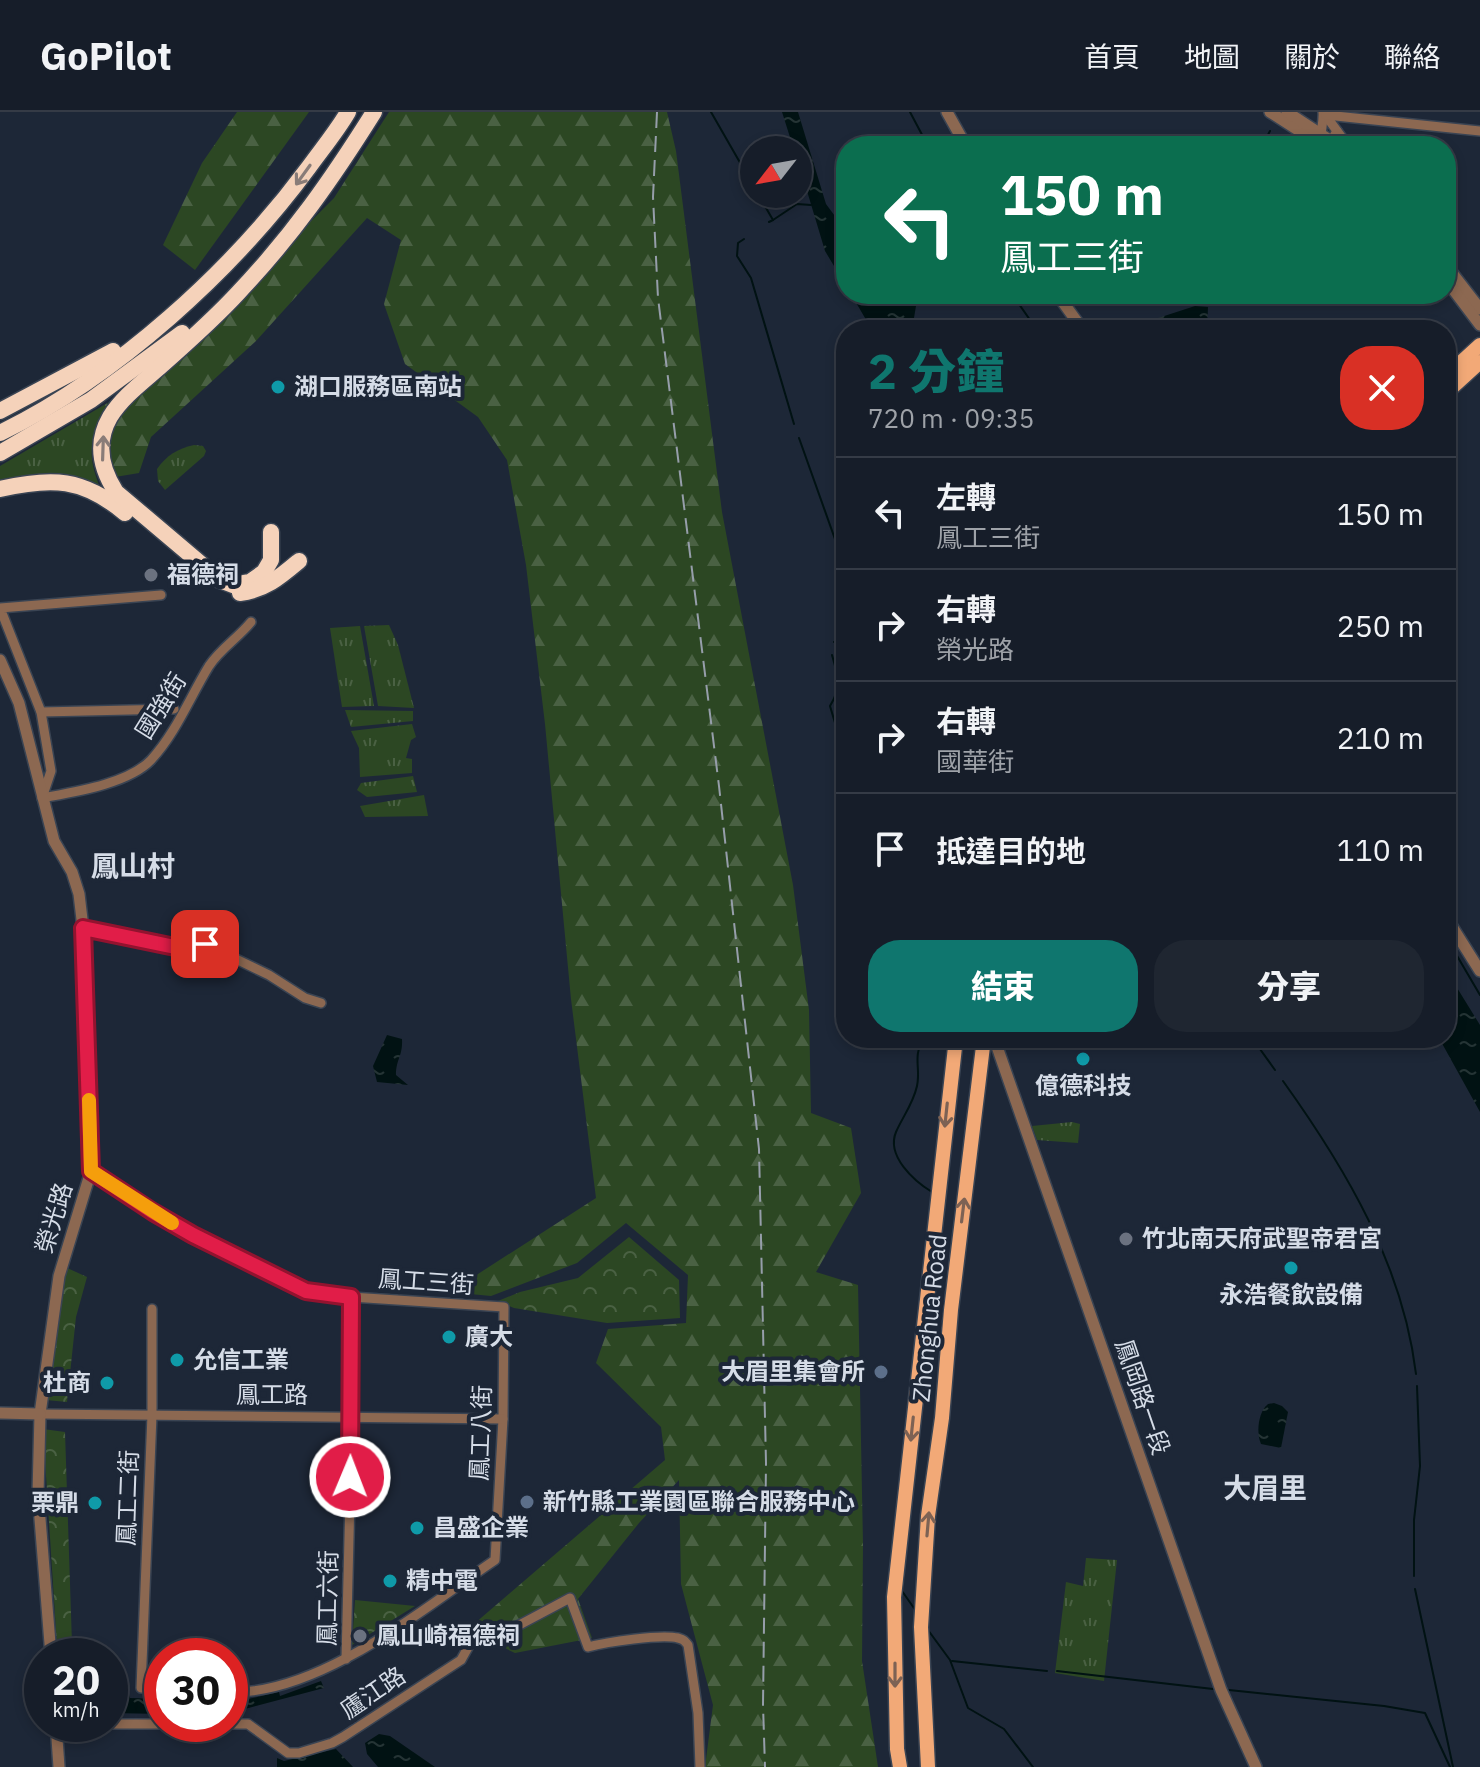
<!DOCTYPE html>
<html lang="zh-TW">
<meta charset="utf-8">
<style>
:root{--surface:#161d29;--page:#1f2631;--text:#f1f3f6;--muted:#9ea2a8;--line:#353b46;--accent:#0f766e}
body{margin:0;font-family:"IBM Plex Sans","Noto Sans TC",sans-serif;background:var(--page);color:var(--text);height:100vh;display:flex;flex-direction:column;font-size:30px;white-space:nowrap}
*{box-sizing:border-box;margin:0}
p{font-size:26px;color:var(--muted)}
.icon{flex:none;width:44px;height:44px;fill:none;stroke:currentColor;stroke-width:2;stroke-linecap:round;stroke-linejoin:round}
.map{position:relative;flex:1;overflow:hidden}
.sheet{position:absolute;left:836px;top:208px;width:620px;height:728px;display:flex;flex-direction:column;background:var(--surface);border-radius:32px;box-shadow:0 4px 12px #0003,0 0 0 2px var(--line)}
.sheet>*{flex:none}
.guide{position:absolute;left:836px;top:24px;width:620px;height:168px;border-radius:32px;box-shadow:0 4px 12px #0003,0 0 0 2px var(--line);background:#0b6e4f;color:#fff;overflow:hidden}
.needle{width:52px;rotate:239deg}
.buttons{position:absolute;left:740px;top:24px;display:grid;gap:16px}
.buttons a{display:grid;place-items:center;width:72px;height:72px;border-radius:50%;background:var(--surface);box-shadow:0 4px 12px #0003,0 0 0 2px var(--line);font-size:40px}
.speed{position:absolute;left:24px;top:1526px;display:flex;gap:16px;font-size:40px;font-weight:700;text-align:center}
.speed>*{display:grid;place-content:center;width:104px;height:104px;border-radius:50%;background:var(--surface);box-shadow:0 4px 12px #0003,0 0 0 2px var(--line);line-height:1}
.speed small{font-size:20px;font-weight:400}
.speed .limit{border:12px solid #d22;background:#fff;color:#111}
.pin{position:absolute;display:grid;place-items:center;width:68px;height:68px;color:#fff;margin:-34px;border-radius:16px;box-shadow:0 4px 12px #0006}
.me{position:absolute;width:88px;margin:-44px;rotate:1deg;stroke-linejoin:round;filter:drop-shadow(0 0 6px #0008)}
.turn{display:flex;align-items:center;gap:28px;height:168px;padding:0 32px;font-size:36px}
.turn .icon{width:104px;height:104px;stroke-width:2.5}
.turn b{display:block;font-size:56px;line-height:68px}
.round{display:grid;place-items:center;flex:none;width:84px;height:84px;border-radius:32px;background:var(--page)}
.headline{display:flex;align-items:center;justify-content:space-between;height:136px;padding:0 32px}
h1{font-size:48px;font-weight:800;line-height:60px;color:var(--accent)}
.cta{display:flex;gap:16px;margin-top:auto;padding:16px 32px}
.cta a{flex:1;height:92px;border-radius:32px;background:var(--accent);color:#fff;font-size:32px;font-weight:800;line-height:92px;text-align:center}
.cta a+a{background:var(--page);color:var(--text)}
ul{padding:0;list-style:none}
li{display:flex;align-items:center;gap:24px;height:112px;padding:0 32px;border-top:2px solid var(--line)}
li div{flex:1}
li b{display:block;font-size:30px}
li em{font-style:normal}
header{display:flex;align-items:center;gap:48px;box-sizing:border-box;height:112px;padding:0 40px;background:var(--surface);border-bottom:2px solid var(--line)}
header strong{font-size:38px}
nav{display:flex;gap:44px;margin-inline-start:auto;font-size:28px}
.map>svg:first-child{display:block}
</style>
<header>
<strong>GoPilot</strong>
<nav><a>首頁</a><a>地圖</a><a>關於</a><a>聯絡</a></nav>
</header>
<div class="map">
<svg width="1480" height="1655" viewBox="0 0 1480 1655">
<defs>
<pattern id="grass-tufts" width="24" height="20" patternUnits="userSpaceOnUse" patternTransform="scale(2)"><rect width="24" height="20" fill="#2c4723"/><path d="M3 7l-1-3M5 7V3M7 7l1-3M15 17l-1-3M17 17v-4M19 17l1-3" fill="none" stroke="#4a6143"/></pattern>
<pattern id="forest-firs" width="22" height="20" patternUnits="userSpaceOnUse" patternTransform="scale(2)"><rect width="22" height="20" fill="#2c4723"/><path d="M5 1l3.5 6h-7zM16 11l3.5 6h-7z" fill="#4a6143"/></pattern>
<pattern id="park-crowns" width="20" height="18" patternUnits="userSpaceOnUse" patternTransform="scale(2)"><rect width="20" height="18" fill="#2c4723"/><path d="M2 6a3 3 0 1 1 6 0M12 15a3 3 0 1 1 6 0" fill="none" stroke="#4a6143"/></pattern>
<pattern id="water-ripples" width="26" height="14" patternUnits="userSpaceOnUse" patternTransform="scale(2)"><rect width="26" height="14" fill="#011213"/><path d="M2 4q2-2 4 0t4 0M15 11q2-2 4 0t4 0" fill="none" stroke="#253435"/></pattern>
</defs>
<rect width="100%" height="100%" fill="#1d2737"/>
<!-- grass -->
<g fill="url(#grass-tufts)">
<path d="M116 286C93 326 83 333 101 378L77 365 64 363 0 371V354Z"/>
<path d="M194 333 203 334 206 339 204 344 165 378 158 369 157 357C167 343 177 337 194 333Z"/>
<polygon points="389,513 398,533 414,596 378,594 364,514"/>
<polygon points="360,514 374,594 342,595 330,516"/>
<polygon points="345,598 413,599 413,609 351,615"/>
<polygon points="412,612 416,625 411,628 406,646 412,647 412,661 360,665 359,636 351,619"/>
<polygon points="413,664 417,680 367,685 357,678 361,671"/>
<polygon points="424,683 428,704 365,705 360,694"/>
<polygon points="1072,1010 1080,1012 1078,1031 1037,1028 1032,1014"/>
<polygon points="1086,1446 1117,1448 1104,1569 1055,1561 1066,1470 1083,1474"/>
</g>
<!-- forest -->
<g fill="url(#forest-firs)">
<polygon points="237,0 309,0 195,158 163,133 202,51"/>
<path d="M389 0H667L676 39 722 400 793 773 809 898 811 1001 851 1016 861 1081 816 1160 858 1173 863 1432 862 1549 878 1655H705L713 1593 681 1472 679 1368 639 1411 578 1487 592 1526 515 1541 467 1518 665 1348 661 1315 596 1251 608 1217 686 1211 688 1163 626 1111 577 1151 491 1184 450 1180 596 1086 571 887 545 612 526 453 507 348 478 305 405 252 384 192 401 128 367 106 256 229 151 325 139 361 115 365C103 334 106 324 125 296L334 86Z"/>
</g>
<!-- park -->
<g fill="url(#park-crowns)">
<polygon points="629,1125 679,1168 680,1206 607,1211 514,1196 498,1189 520,1180 578,1166"/>
<polygon points="65,1155 87,1165 76,1205 67,1290 46,1288"/>
<polygon points="43,1317 65,1320 72,1532 57,1534"/>
<polygon points="355,1488 415,1494 352,1533"/>
</g>
<!-- water -->
<g fill="url(#water-ripples)">
<polygon points="782,0 798,0 826,92 846,119 846,174 825,139 798,49 798,38 794,38"/>
<polygon points="851,182 893,182 901,193 902,182 918,182 914,206 922,218 872,218"/>
<polygon points="1195,194 1208,195 1207,218 1174,218 1155,207"/>
<polygon points="1446,858 1480,913 1480,1000 1439,926 1446,926"/>
<path d="M387 923 402 927C403 944 396 947 396 963L408 973 377 970 373 954Z"/>
<path d="M1274 1291 1282 1294 1288 1300 1281 1336 1261 1332C1256 1321 1258 1300 1268 1292Z"/>
<polygon points="321,1569 324,1576 230,1601 230,1587 248,1587 279,1580 280,1584"/>
<polygon points="110,1571 127,1571 130,1586 162,1587 162,1602 110,1601"/>
<polygon points="379,1622 390,1624 435,1655 378,1655 367,1642 365,1631"/>
<polygon points="336,1637 353,1655 277,1655 277,1646 284,1649"/>
</g>
<g fill="none" stroke-linecap="round" stroke-linejoin="round">
<!-- stream -->
<g stroke="#011213" stroke-width="2">
<polyline points="711,0 754,75"/>
<polyline points="910,0 928,34"/>
<polyline points="1262,34 1270,19"/>
<polyline points="758,82 773,108 769,110"/>
<polyline points="773,108 797,92 811,93"/>
<polyline points="744,127 738,131 737,144 751,166 794,312"/>
<polyline points="1012,182 1037,218"/>
<polyline points="799,326 846,458"/>
<polyline points="834,530 846,529"/>
<path d="M832 543C838 564 842 575 830 594L846 648"/>
<polyline points="1446,825 1480,883"/>
<path d="M924 926C912 945 921 955 917 974 913 992 903 1004 896 1020 886 1044 914 1069 932 1080"/>
<polyline points="1252,926 1275,958"/>
<path d="M1283 969C1346 1057 1403 1153 1416 1262"/>
<polyline points="904,1461 902,1479 916,1499"/>
<polyline points="1414,1464 1414,1408 1420,1354 1417,1274"/>
<polyline points="1415,1477 1453,1655"/>
<polyline points="928,1518 950,1548 968,1596 1004,1617 1033,1655"/>
<polyline points="952,1549 1047,1559"/>
<polyline points="1057,1559 1213,1577"/>
<polyline points="1229,1578 1384,1594 1425,1601 1450,1655"/>
</g>
<defs>
<g id="minor">
<path d="M1323 0C1324 12 1319 21 1322 33L1331 29 1337 19"/>
<polyline points="1324,1 1348,34"/>
<polyline points="1326,3 1480,19"/>
<path d="M161 483 0 496 41 600 51 659 42 686C74 680 128 672 151 648 176 621 190 585 209 554 220 537 238 526 251 510"/>
<polyline points="41,600 174,597"/>
<polyline points="83,816 175,835 205,832 269,863 305,886 321,891"/>
<path d="M91 1059 153 1100 193 1123 306 1179 351 1185 504 1195 503 1307 495 1448C424 1496 319 1583 230 1580"/>
<polyline points="152,1197 152,1303 141,1576 162,1577"/>
<polyline points="40,1302 503,1307"/>
<polyline points="346,1547 352,1304 351,1185"/>
<path d="M98 1612H248L288 1641H299L332 1631 343 1625 461 1548 471 1530 493 1527 570 1486 588 1535C607 1530 660 1522 678 1526 684 1528 684 1528 688 1533L698 1601 700 1655"/>
</g>
<g id="tertiary">
<polyline points="947,0 966,34"/>
<polyline points="1270,0 1323,34"/>
<polyline points="1287,0 1339,34"/>
<polyline points="1446,153 1480,197"/>
<polyline points="1446,168 1480,213"/>
<polyline points="1057,182 1083,218"/>
<polyline points="0,548 19,591 54,729 72,760 79,782 83,816 91,1059 59,1164 40,1302 38,1382 51,1544"/>
<polyline points="1446,805 1480,859"/>
<polyline points="994,926 1221,1578 1256,1655"/>
<polyline points="0,1301 40,1302"/>
<polyline points="56,1612 59,1655"/>
</g>
<g id="primary">
<polyline points="1446,264 1480,233"/>
<polyline points="1446,281 1480,250"/>
<polyline points="900,1655 897,1637 894,1485 956,926"/>
<polyline points="928,1655 921,1515 928,1404 942,1306 951,1198 984,926"/>
</g>
<g id="motorway">
<polyline points="0,299 113,239"/>
<path d="M0 321C117 264 232 159 309 55 322 37 337 19 348 0"/>
<polyline points="0,341 91,288 182,221"/>
<path d="M0 377C52 365 83 366 125 401"/>
<path d="M271 420V448L264 460 250 470 233 473 220 468 116 380C101 357 95 331 110 305 122 285 144 269 162 253 188 230 214 207 238 181 292 124 332 67 374 0"/>
<path d="M240 481C265 478 280 465 299 449"/>
</g>
</defs>
<!-- minor casing -->
<use href="#minor" stroke="#3a4453" stroke-width="12"/>
<!-- tertiary casing -->
<use href="#tertiary" stroke="#3a4453" stroke-width="14"/>
<!-- primary casing -->
<use href="#primary" stroke="#3a4453" stroke-width="17"/>
<!-- motorway casing -->
<use href="#motorway" stroke="#3a4453" stroke-width="19"/>
<!-- minor -->
<use href="#minor" stroke="#8c6851" stroke-width="9"/>
<!-- tertiary -->
<use href="#tertiary" stroke="#8c6851" stroke-width="11"/>
<!-- primary -->
<use href="#primary" stroke="#f2a977" stroke-width="14"/>
<!-- motorway -->
<use href="#motorway" stroke="#f5d2ba" stroke-width="16"/>
<!-- rail -->
<polyline stroke="#969eaa" stroke-width="2" stroke-dasharray="16 8" stroke-linecap="butt" points="657,0 653,85 658,186 719,674 759,1037 766,1351 763,1593 765,1655"/>
</g>
<!-- one-way arrows -->
<defs><path id="oneway-shaft" d="M-6 0H5M1.5-3L5.5 0L1.5 3" fill="none" stroke-width="1.6" stroke-linecap="round" stroke-linejoin="round" transform="scale(2)"/></defs>
<g stroke="#897c78">
<use href="#oneway-shaft" transform="translate(303 63) rotate(126)"/>
<use href="#oneway-shaft" transform="translate(103 336) rotate(-88)"/>
</g>
<g stroke="#7d6254">
<use href="#oneway-shaft" transform="translate(946 1003) rotate(96)"/>
<use href="#oneway-shaft" transform="translate(963 1098) rotate(-83)"/>
<use href="#oneway-shaft" transform="translate(912 1317) rotate(96)"/>
<use href="#oneway-shaft" transform="translate(928 1412) rotate(-85)"/>
<use href="#oneway-shaft" transform="translate(895 1563) rotate(90)"/>
</g>
<g fill="none" stroke-linecap="round" stroke-linejoin="round">
<defs>
<polyline id="route" points="205,832 175,835 83,816 91,1059 153,1100 193,1123 306,1179 351,1185 350,1365"/>
</defs>
<!-- route casing -->
<use href="#route" stroke="#92132f" stroke-width="20"/>
<!-- route -->
<use href="#route" stroke="#e11d48" stroke-width="14"/>
<!-- slow -->
<polyline stroke="#f59e0b" stroke-width="14" points="89,988 91,1059 172,1111"/>
</g>
<!-- markers -->
<g fill="#0f9aa8" stroke="#1d2737" stroke-width="3">
<circle cx="278" cy="275" r="8"/>
<circle cx="1083" cy="947" r="8"/>
<circle cx="1291" cy="1156" r="8"/>
<circle cx="449" cy="1225" r="8"/>
<circle cx="177" cy="1248" r="8"/>
<circle cx="107" cy="1271" r="8"/>
<circle cx="95" cy="1391" r="8"/>
<circle cx="417" cy="1416" r="8"/>
<circle cx="390" cy="1469" r="8"/>
</g>
<g fill="#6b7280" stroke="#1d2737" stroke-width="3">
<circle cx="151" cy="463" r="8"/>
<circle cx="1126" cy="1127" r="8"/>
<circle cx="360" cy="1524" r="8"/>
</g>
<g fill="#5c6f8a" stroke="#1d2737" stroke-width="3">
<circle cx="881" cy="1260" r="8"/>
<circle cx="527" cy="1390" r="8"/>
</g>
<g text-anchor="middle" stroke-width="8" stroke-linejoin="round" paint-order="stroke">
<!-- poi labels -->
<g font-size="24" font-weight="bold" fill="#d5dce7" stroke="#1d2737" text-anchor="start">
<text x="294" y="283">湖口服務區南站</text>
<text x="167" y="471">福德祠</text>
<text x="1083" y="982" text-anchor="middle">億德科技</text>
<text x="1142" y="1135">竹北南天府武聖帝君宮</text>
<text x="1291" y="1191" text-anchor="middle">永浩餐飲設備</text>
<text x="465" y="1233">廣大</text>
<text x="193" y="1256">允信工業</text>
<text x="865" y="1268" text-anchor="end">大眉里集會所</text>
<text x="91" y="1279" text-anchor="end">杜商</text>
<text x="543" y="1398">新竹縣工業園區聯合服務中心</text>
<text x="79" y="1399" text-anchor="end">栗鼎</text>
<text x="433" y="1424">昌盛企業</text>
<text x="406" y="1477">精中電</text>
<text x="376" y="1532">鳳山崎福德祠</text>
</g>
<!-- street labels -->
<g font-size="24" fill="#d5dce7" stroke="#1d2737">
<text transform="translate(161 594) rotate(-58)" y="8">國強街</text>
<text transform="translate(54 1106) rotate(-73)" y="8">榮光路</text>
<text transform="translate(426 1170) rotate(4)" y="8">鳳工三街</text>
<text transform="translate(930 1206) rotate(-84)" y="8">Zhonghua Road</text>
<text x="272" y="1291">鳳工路</text>
<text transform="translate(1142 1285) rotate(71)" y="8">鳳岡路一段</text>
<text transform="translate(481 1321) rotate(-88)" y="8">鳳工八街</text>
<text transform="translate(128 1386) rotate(-88)" y="8">鳳工二街</text>
<text transform="translate(328 1486) rotate(-89)" y="8">鳳工六街</text>
<text transform="translate(373 1581) rotate(-34)" y="8">廬江路</text>
</g>
<!-- quarter labels -->
<g font-size="28" font-weight="bold" fill="#d5dce7" stroke="#1d2737">
<text x="133" y="764">鳳山村</text>
<text x="1265" y="1386">大眉里</text>
</g>
</g>
</svg>
<div class="buttons">
<a><svg class="needle" viewBox="-14 -14 28 28"><path d="M0-13l5 13h-10z" fill="#e53935"/><path d="M0 13l5-13h-10z" fill="#9ea2a8"/></svg></a>
</div>
<div class="speed"><div>20<small>km/h</small></div><div class="limit">30</div></div>
<div class="pin" style="left:205px;top:832px;background:#d93025"><svg class="icon" aria-label="arrive" viewBox="0 0 24 24"><path d="M6 21V4h12l-3 4 3 4H6"/></svg></div>
<svg class="me" style="left:350px;top:1365px" viewBox="-20 -20 40 40"><circle r="17" fill="#e11d48" stroke="#fff" stroke-width="3"/><path d="M0-11L8 9 0 5-8 9z" fill="#fff"/></svg>
<div class="guide">
<div class="turn"><svg class="icon" aria-label="left" viewBox="0 0 24 24"><path d="M17 20v-9H6M10 6l-5 5 5 5"/></svg><div><b>150 m</b>鳳工三街</div></div>
</div>
<section class="sheet">
<div class="headline"><div><h1>2 分鐘</h1><p>720 m · 09:35</p></div><a class="round" style="background:#d93025;color:#fff"><svg class="icon" aria-label="close" viewBox="0 0 24 24"><path d="M6 6l12 12M18 6L6 18"/></svg></a></div>
<ul>
<li><svg class="icon" aria-label="left" viewBox="0 0 24 24"><path d="M17 20v-9H6M10 6l-5 5 5 5"/></svg><div><b>左轉</b><p>鳳工三街</p></div><em>150 m</em></li>
<li><svg class="icon" aria-label="right" viewBox="0 0 24 24"><path d="M7 20v-9h11M14 6l5 5-5 5"/></svg><div><b>右轉</b><p>榮光路</p></div><em>250 m</em></li>
<li><svg class="icon" aria-label="right" viewBox="0 0 24 24"><path d="M7 20v-9h11M14 6l5 5-5 5"/></svg><div><b>右轉</b><p>國華街</p></div><em>210 m</em></li>
<li><svg class="icon" aria-label="arrive" viewBox="0 0 24 24"><path d="M6 21V4h12l-3 4 3 4H6"/></svg><div><b>抵達目的地</b></div><em>110 m</em></li>
</ul>
<div class="cta"><a>結束</a><a>分享</a></div>
</section>
</div>
